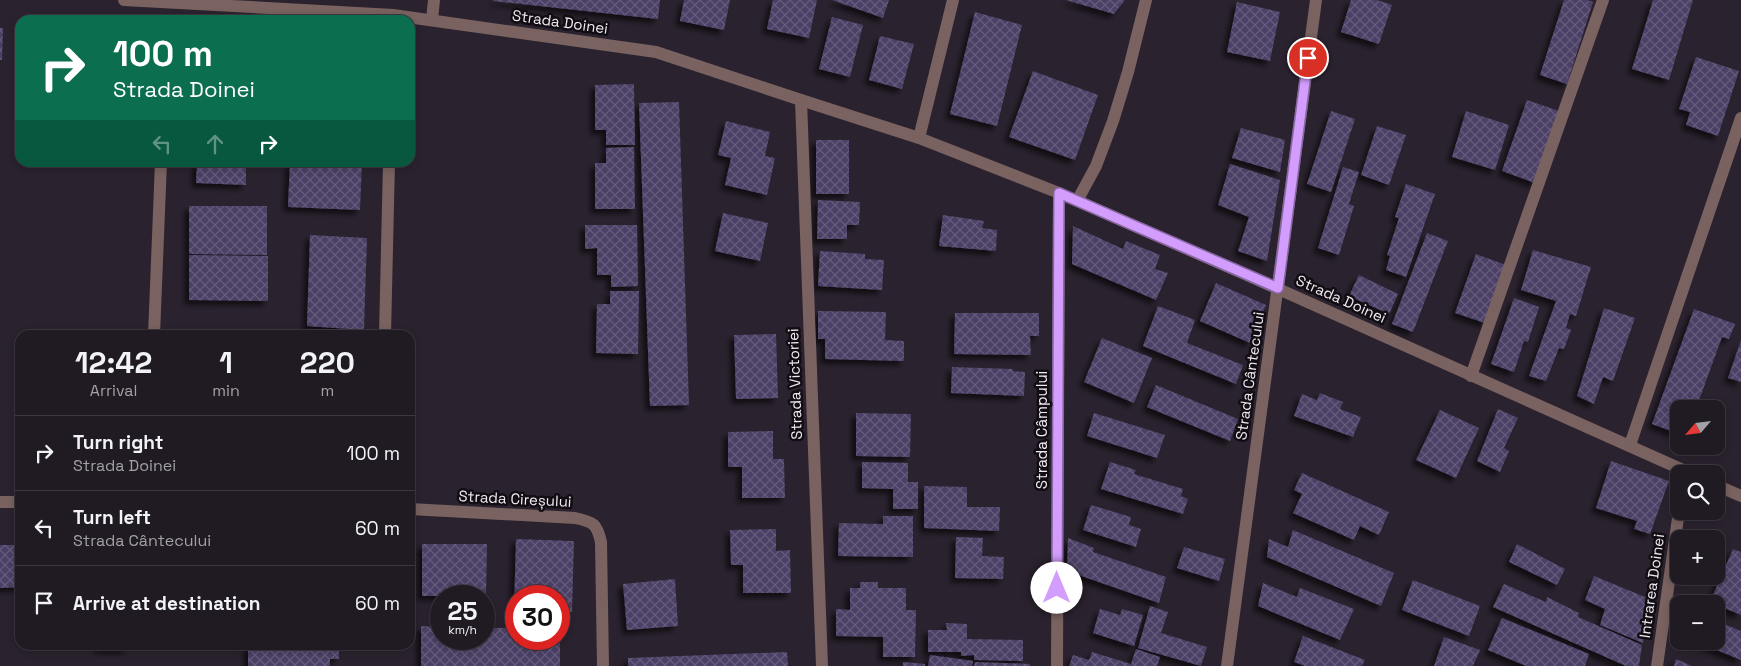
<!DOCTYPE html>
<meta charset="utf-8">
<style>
:root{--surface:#201a22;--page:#2d272f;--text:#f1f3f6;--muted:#a2a1a5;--line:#3d3840}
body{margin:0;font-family:"Space Grotesk",sans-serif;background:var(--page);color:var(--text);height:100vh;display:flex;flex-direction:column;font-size:19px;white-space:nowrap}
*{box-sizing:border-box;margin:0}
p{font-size:16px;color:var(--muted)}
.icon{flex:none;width:28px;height:28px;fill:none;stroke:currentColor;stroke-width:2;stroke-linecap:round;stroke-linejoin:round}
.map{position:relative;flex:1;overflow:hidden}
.details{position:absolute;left:15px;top:330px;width:400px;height:320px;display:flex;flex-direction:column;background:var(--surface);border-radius:15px;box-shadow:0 2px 8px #0003,0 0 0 1px var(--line)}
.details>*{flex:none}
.top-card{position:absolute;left:15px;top:15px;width:400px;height:152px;border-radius:15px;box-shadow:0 2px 8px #0003,0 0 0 1px var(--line);background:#0b6e4f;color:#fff;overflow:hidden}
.needle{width:32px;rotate:242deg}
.buttons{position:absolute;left:1670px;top:400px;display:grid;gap:10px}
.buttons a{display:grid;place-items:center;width:55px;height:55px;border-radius:10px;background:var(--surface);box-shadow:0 2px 8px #0003,0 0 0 1px var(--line);font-size:25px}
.speed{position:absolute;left:430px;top:585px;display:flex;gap:10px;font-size:25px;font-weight:700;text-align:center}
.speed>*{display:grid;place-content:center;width:65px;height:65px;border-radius:50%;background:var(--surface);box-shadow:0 2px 8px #0003,0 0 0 1px var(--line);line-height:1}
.speed small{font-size:12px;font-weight:400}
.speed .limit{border:8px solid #d22;background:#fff;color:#111}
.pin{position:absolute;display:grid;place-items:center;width:42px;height:42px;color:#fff;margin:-21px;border:2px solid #fff;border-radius:50%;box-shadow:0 1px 5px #0007}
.me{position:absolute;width:55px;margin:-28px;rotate:0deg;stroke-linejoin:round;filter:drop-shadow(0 0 4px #0008)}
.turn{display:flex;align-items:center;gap:18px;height:105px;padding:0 15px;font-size:22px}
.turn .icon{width:65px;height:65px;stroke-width:2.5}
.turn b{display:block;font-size:35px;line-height:42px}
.lanes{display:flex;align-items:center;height:48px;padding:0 15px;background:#0003;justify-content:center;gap:25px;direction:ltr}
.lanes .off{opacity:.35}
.eta{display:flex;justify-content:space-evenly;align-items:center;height:85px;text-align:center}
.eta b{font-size:30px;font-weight:600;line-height:35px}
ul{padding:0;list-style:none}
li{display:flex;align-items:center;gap:15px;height:75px;padding:0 15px;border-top:1px solid var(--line)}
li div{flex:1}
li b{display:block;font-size:19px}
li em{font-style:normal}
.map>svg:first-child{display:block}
</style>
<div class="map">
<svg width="1741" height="666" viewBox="0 0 1741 666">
<defs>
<pattern id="building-cross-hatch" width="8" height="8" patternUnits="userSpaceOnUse" patternTransform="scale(1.25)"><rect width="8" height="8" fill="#4c3f65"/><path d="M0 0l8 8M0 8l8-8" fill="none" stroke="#665b7c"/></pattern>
<filter id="shadow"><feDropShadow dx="-4.5" dy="4.5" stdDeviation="2.5" flood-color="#0009"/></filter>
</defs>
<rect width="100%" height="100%" fill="#2a222e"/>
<!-- building -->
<g fill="url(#building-cross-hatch)" filter="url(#shadow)">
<polygon points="493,0 660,0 658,19 493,1"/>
<polygon points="684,0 730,0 724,30 680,21"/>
<polygon points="773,0 817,0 809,38 767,29"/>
<polygon points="832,0 889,0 883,18"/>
<polygon points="1066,0 1125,0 1114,14"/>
<polygon points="1351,0 1377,0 1392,5 1379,44 1341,32"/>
<polygon points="1564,0 1587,0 1593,2 1567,84 1540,75"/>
<polygon points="1653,0 1693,0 1669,80 1632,69"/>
<polygon points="1237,2 1280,12 1270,61 1227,52"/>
<polygon points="975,12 1022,25 997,126 950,114"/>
<polygon points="832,17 863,25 850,77 819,69"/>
<polygon points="0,28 3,28 2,60 0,60"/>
<polygon points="880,36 914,44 902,89 869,80"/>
<polygon points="1696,57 1739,71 1718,136 1686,125 1690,112 1679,109"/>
<polygon points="1033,71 1098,95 1075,160 1009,137"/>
<polygon points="634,84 635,145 606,145 606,130 595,130 595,85"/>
<polygon points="1527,100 1559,111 1535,183 1502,171"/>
<polygon points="679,102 689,405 650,406 639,103"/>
<polygon points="1331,111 1355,119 1331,192 1307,184"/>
<polygon points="1466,111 1509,125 1495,170 1452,157"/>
<polygon points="726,121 770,132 765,156 775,158 767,195 725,185 731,158 718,155"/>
<polygon points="1377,126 1406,135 1389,185 1361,175"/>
<polygon points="1241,128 1285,140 1280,172 1232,158"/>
<rect x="816" y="140" width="33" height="54"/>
<polygon points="634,147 635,209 595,209 595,163 606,163 606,148"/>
<polygon points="197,162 246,162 246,185 196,183"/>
<polygon points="290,162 362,162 360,210 288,207"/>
<polygon points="1230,164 1280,180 1267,261 1238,251 1249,217 1218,205"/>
<polygon points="1343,167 1359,172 1349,204 1354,206 1339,255 1318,248"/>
<polygon points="1406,184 1435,194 1406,277 1386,270 1390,256 1387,255 1399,218 1395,217"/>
<polygon points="818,200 860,202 859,225 847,225 847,239 817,239"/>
<polygon points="189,206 267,206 267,255 189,254"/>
<polygon points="723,213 768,223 760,261 715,251"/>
<polygon points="943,215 984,221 982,228 997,230 996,251 939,246"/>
<polygon points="585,225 637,225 638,286 611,287 611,275 597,275 597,248 585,249"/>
<polygon points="1073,226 1123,249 1126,241 1160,255 1155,269 1168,273 1156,300 1072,264"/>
<polygon points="1427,233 1448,241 1413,332 1392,324"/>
<polygon points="310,235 367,238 364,330 307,326"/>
<polygon points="1533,250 1591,267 1576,316 1570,314 1566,328 1571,330 1564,349 1559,348 1546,381 1529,376 1556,301 1521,290"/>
<polygon points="820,251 865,254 865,259 884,260 882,290 818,286"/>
<polygon points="1476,254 1506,265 1485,323 1455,313"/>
<polygon points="189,255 268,256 268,301 189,300"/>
<polygon points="1359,275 1398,294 1389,314 1349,296"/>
<polygon points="1216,283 1266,305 1250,343 1200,321"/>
<polygon points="610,291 639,291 638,354 596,353 597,304 610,304"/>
<polygon points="1514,298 1539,307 1528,342 1524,341 1514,372 1491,364"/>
<polygon points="1158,306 1195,320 1187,343 1243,365 1236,384 1143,346"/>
<polygon points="1604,308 1635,318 1613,381 1603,377 1594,404 1577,396"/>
<polygon points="1694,309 1735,324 1729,339 1722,337 1696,409 1679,409 1679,434 1652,424"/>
<polygon points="818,311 886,312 885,340 904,341 904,361 825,359 825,339 818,339"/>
<polygon points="955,313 1039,313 1039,336 1030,336 1031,355 954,354"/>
<polygon points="776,334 778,398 736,399 734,335"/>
<polygon points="1102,338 1152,358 1134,403 1084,382"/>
<polygon points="1741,340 1741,382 1728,378"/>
<polygon points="952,367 1013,369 1013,371 1025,372 1024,396 951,393"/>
<polygon points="1156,385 1238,419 1230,441 1147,407"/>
<polygon points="1320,393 1343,402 1340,409 1361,417 1353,437 1294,416 1302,394 1317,400"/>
<polygon points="1498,409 1518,418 1504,448 1509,451 1500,472 1477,461"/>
<polygon points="1440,410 1479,428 1456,478 1416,460"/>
<polygon points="856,413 911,414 910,457 856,456"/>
<polygon points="1094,413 1165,435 1157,458 1087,436"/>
<polygon points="773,431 773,459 784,459 785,498 742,498 742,467 728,467 728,432"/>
<polygon points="1611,461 1669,481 1650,534 1634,529 1637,521 1596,508"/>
<polygon points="862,462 908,463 908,482 918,482 918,509 893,509 893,489 862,488"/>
<polygon points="1110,462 1136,470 1134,474 1183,489 1181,496 1188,499 1183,514 1101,489"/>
<polygon points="1302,473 1389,512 1379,535 1360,526 1354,540 1293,513 1302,494 1294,490"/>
<polygon points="924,486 967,487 967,507 1000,507 999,531 924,528"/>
<polygon points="1091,505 1131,517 1129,525 1141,529 1136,547 1083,530"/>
<polygon points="883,516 913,516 913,557 838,556 839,523 883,524"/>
<polygon points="776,529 776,551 790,550 791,593 743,593 743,565 731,565 730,530"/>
<polygon points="1293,530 1394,573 1381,606 1267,557 1269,539 1288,547"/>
<polygon points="956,537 983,538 982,556 1004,557 1003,579 955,578"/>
<polygon points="1068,538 1094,548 1093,552 1166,577 1159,603 1067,571"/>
<polygon points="516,539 574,541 572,612 559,612 559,596 516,596 516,611 514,611"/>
<polygon points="422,544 487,544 486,596 422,596"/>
<polygon points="1517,544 1565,569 1557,585 1509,562"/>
<polygon points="0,545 20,545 20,587 0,588"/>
<polygon points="1184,547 1225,559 1219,581 1177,568"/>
<polygon points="1733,549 1741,552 1741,615 1710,602"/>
<polygon points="1594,576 1650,599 1643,643 1600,625 1605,609 1585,600"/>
<polygon points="675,579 678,626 627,630 623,584"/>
<polygon points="1413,580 1480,606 1469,636 1402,610"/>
<polygon points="860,582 878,582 878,588 906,588 906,610 916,610 915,657 883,657 883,637 836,636 836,609 850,610 850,588 860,588"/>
<polygon points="1263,583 1297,597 1300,588 1354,609 1340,640 1258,606"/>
<polygon points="1504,584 1546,602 1547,597 1579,613 1578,617 1642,645 1639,666 1626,666 1493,607"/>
<polygon points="1150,606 1168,612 1161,633 1207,647 1201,666 1138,648"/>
<polygon points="1100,609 1120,615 1122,609 1143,615 1134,646 1093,633"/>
<polygon points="1502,618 1589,654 1585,666 1526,666 1488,650"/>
<polygon points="1717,621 1741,631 1741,660 1695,641 1716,641"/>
<polygon points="946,623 967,624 967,639 1023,640 1023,661 974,660 974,655 961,656 961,652 928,652 928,630 947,630"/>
<polygon points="421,626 441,627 441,639 484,639 484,628 516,628 516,639 560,639 560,666 421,666"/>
<polygon points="1303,636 1365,660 1362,666 1305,666 1294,662"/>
<polygon points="1444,637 1480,650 1473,666 1434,666"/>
<polygon points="99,645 127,645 127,650 99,649"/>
<polygon points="248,645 339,645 339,659 330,659 330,666 248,666"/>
<polygon points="1136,649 1160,657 1157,666 1069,666 1073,655 1089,660 1092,652 1131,664"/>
<polygon points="787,652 788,666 628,666 628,658"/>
<polygon points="930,655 973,661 972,666 928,666"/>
<polygon points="1676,659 1692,666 1674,666"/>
<polygon points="903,662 925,664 925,666 903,666"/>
<polygon points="975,662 1030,664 1030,666 974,666"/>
</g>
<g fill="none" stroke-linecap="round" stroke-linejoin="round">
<!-- minor -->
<g stroke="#796260" stroke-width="12">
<polyline points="124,0 393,15 656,52 801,100 919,138 1059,193 1247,275 1692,474"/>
<polyline points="432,20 434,0"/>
<polyline points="801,100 822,666"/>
<polyline points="919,138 953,0"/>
<polyline points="1077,201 1096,166 1113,121 1128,72 1146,0"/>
<polyline points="154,335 161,162"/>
<polyline points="385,335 389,162"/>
<polyline points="1471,376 1603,0"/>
<polyline points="1630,445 1741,118"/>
<polyline points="1716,485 1741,496"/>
<polyline points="0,502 20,502"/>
<path d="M410 509 575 518C594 522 597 524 601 542L603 666"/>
<polyline points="1057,666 1059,193"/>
<polyline points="1227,666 1316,0"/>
<polyline points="1657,666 1679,511"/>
</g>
</g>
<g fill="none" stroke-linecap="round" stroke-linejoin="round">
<defs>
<polyline id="route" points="1057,588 1059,193 1278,288 1308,58"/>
</defs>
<!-- route casing -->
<use href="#route" stroke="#8866a4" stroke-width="12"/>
<!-- route -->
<use href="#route" stroke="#d29dfd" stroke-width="9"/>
</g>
<g text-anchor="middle" stroke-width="5" stroke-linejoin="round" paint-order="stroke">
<!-- street labels -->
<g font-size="15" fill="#f0eaf2" stroke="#110d12">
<text transform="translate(560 22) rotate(8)" y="5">Strada Doinei</text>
<text transform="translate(1341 299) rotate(24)" y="5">Strada Doinei</text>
<text transform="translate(1250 376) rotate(-82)" y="5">Strada Cântecului</text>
<text transform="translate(795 384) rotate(-92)" y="5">Strada Victoriei</text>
<text transform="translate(1042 430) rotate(-90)" y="5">Strada Câmpului</text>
<text transform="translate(515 499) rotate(3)" y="5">Strada Cireșului</text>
<text transform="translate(1652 586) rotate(-82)" y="5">Intrarea Doinei</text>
</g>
</g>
</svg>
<div class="buttons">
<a><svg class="needle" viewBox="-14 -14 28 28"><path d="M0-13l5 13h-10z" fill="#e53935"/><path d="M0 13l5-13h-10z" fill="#a2a1a5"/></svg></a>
<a><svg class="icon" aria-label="search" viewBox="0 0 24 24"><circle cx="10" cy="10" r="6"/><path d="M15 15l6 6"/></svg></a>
<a>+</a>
<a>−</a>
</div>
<div class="speed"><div>25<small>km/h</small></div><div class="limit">30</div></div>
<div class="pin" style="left:1308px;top:58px;background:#d93025"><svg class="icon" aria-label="arrive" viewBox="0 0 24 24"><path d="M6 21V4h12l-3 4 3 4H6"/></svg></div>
<svg class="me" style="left:1057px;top:588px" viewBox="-20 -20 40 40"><circle r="19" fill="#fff"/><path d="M0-13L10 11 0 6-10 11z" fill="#d29dfd"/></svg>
<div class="top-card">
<div class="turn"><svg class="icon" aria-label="right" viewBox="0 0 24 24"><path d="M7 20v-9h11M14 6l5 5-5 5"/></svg><div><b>100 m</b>Strada Doinei</div></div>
<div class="lanes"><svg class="icon off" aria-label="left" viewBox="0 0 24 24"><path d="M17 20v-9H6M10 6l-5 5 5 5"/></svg><svg class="icon off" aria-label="ahead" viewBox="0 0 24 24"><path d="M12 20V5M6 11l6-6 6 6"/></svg><svg class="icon" aria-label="right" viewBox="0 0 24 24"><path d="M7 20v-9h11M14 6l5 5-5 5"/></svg></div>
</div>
<section class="details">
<div class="eta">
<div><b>12:42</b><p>Arrival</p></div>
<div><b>1</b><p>min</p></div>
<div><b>220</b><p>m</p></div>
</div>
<ul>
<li><svg class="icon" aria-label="right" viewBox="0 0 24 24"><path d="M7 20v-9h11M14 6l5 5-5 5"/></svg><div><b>Turn right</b><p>Strada Doinei</p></div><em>100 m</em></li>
<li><svg class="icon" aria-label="left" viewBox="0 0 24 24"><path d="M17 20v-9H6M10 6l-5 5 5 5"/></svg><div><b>Turn left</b><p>Strada Cântecului</p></div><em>60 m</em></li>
<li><svg class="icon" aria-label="arrive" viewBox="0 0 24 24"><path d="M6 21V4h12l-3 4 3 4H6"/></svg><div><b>Arrive at destination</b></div><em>60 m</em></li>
</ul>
</section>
</div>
